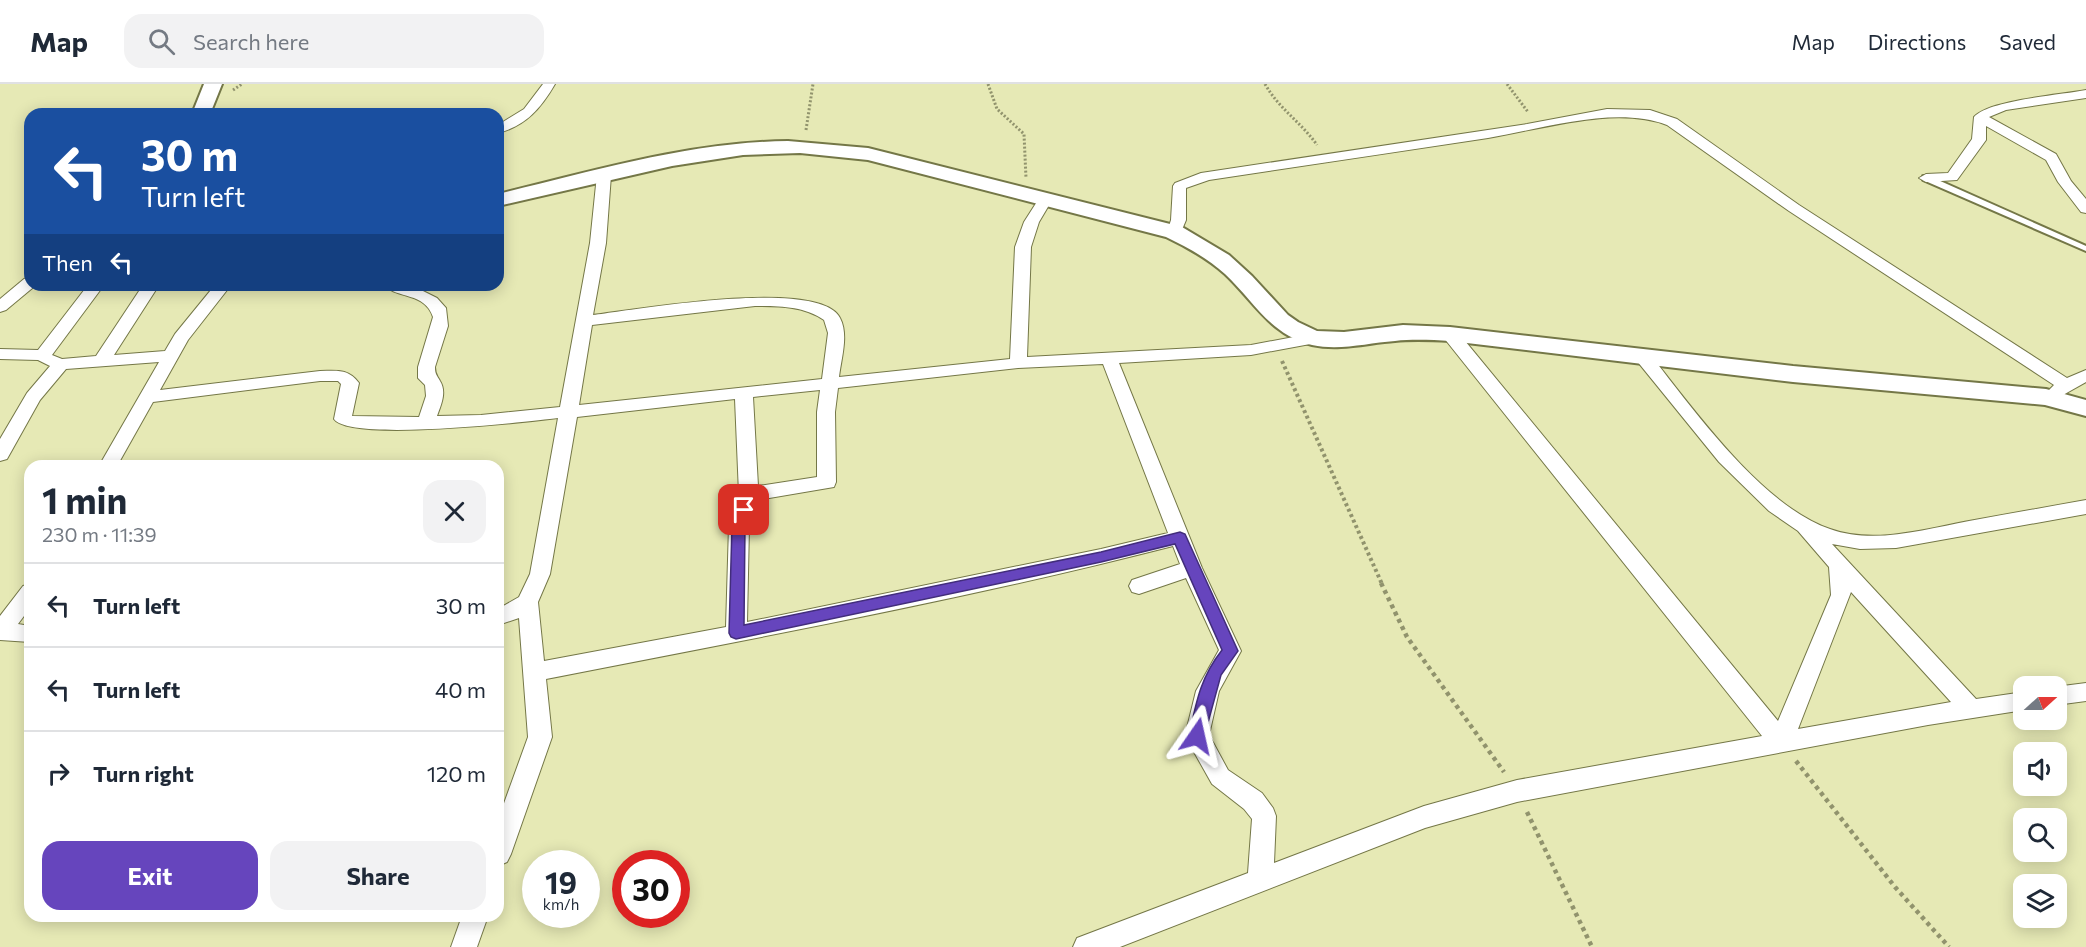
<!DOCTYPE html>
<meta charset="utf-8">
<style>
:root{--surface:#fff;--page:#f2f2f3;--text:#1f2937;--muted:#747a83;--line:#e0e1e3;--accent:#6645bd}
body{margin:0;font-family:Commissioner,sans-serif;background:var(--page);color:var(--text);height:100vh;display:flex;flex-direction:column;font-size:22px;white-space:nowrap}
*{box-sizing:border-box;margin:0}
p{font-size:20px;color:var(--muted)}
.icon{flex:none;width:33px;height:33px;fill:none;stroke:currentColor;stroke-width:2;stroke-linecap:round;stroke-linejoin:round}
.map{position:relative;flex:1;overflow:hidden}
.details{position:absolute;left:24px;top:376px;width:480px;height:462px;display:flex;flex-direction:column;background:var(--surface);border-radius:18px;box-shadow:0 3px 15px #0003}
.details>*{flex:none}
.banner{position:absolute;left:24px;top:24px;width:480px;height:183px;border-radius:18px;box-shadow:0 3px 15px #0003;background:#1a4fa0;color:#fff;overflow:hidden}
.needle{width:39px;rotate:69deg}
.tools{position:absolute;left:2013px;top:592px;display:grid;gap:12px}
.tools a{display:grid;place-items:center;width:54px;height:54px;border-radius:12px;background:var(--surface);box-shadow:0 3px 15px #0003;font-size:30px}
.speed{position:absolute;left:522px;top:766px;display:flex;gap:12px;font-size:30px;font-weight:700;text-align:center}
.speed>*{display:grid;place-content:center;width:78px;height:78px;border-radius:50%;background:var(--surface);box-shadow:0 3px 15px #0003;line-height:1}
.speed small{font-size:15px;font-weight:400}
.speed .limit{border:9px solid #d22;background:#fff;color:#111}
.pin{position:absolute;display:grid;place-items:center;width:51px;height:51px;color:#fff;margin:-26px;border-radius:12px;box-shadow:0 3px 9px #0006}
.me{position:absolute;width:66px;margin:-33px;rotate:11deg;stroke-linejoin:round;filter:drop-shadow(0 0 4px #0008)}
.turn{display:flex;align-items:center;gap:21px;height:126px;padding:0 18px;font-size:27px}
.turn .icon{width:78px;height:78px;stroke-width:2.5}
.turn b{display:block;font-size:42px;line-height:51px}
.then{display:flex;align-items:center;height:57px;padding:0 18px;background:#0003;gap:12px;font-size:22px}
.round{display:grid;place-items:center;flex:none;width:63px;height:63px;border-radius:18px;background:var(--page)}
.head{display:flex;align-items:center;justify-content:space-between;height:102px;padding:0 18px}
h1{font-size:36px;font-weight:700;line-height:45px}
.action{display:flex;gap:12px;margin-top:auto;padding:12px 18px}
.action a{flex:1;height:69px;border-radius:18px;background:var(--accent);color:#fff;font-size:24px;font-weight:700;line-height:69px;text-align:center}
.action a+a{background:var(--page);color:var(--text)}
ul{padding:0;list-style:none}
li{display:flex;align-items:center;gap:18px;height:84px;padding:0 18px;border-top:2px solid var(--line)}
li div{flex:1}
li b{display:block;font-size:22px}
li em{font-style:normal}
header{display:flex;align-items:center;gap:36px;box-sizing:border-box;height:84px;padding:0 30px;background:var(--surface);border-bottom:2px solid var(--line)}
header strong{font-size:28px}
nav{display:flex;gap:33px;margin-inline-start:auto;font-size:21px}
.search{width:420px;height:54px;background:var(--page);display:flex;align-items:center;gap:15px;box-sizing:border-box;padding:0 21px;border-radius:18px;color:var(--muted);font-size:22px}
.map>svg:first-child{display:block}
</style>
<header>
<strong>Map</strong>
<div class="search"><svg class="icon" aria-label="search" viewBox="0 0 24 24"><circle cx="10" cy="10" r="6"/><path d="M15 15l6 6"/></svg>Search here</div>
<nav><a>Map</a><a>Directions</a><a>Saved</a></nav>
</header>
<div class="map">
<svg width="2086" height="863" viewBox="0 0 2086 863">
<rect width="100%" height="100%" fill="#e6e9b5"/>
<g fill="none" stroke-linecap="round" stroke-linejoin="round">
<defs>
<polygon id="lane" points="1923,92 1929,92 2086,162 2086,167 1923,96"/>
<g id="street">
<path d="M543 0H555C541 24 526 42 498 49V41L524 25Z"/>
<path d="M2086 6V14L2006 26 1989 33 2056 70 2071 97 2086 115V129L2081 128 2058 98 2046 76 1986 42V56L1957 96 1926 98 1919 94 1926 90 1948 89 1972 55 1974 33C1989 16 2061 11 2086 6Z"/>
<path d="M1607 25 1650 26 1677 35 1799 121 2067 294 2086 286V298L2063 311H2051L2048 307 2054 301 1789 127 1667 41C1615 21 1543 45 1488 54 1395 68 1302 82 1209 96L1186 104V136L1181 148 1174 152 1167 148 1171 136 1173 102 1175 99 1201 89 1527 40Z"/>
<path d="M604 87 611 91 606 159 593 231C634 226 820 193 840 234 849 251 841 275 839 293L1010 275 1015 163 1024 138 1040 113 1045 112 1052 116 1039 138 1031 163 1027 273 1251 261 1315 249 1321 250 1323 254 1321 258 1251 271 1119 279 1202 484 1241 567 1219 607 1209 651 1228 686 1262 709 1273 724 1276 732 1274 779 1424 722 1517 696 1762 652 1444 254 1442 250 1444 246H1456L1778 637 1831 511 1829 483 1798 447 1769 427 1719 378 1637 277 1635 273 1637 269H1649C1693 325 1762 422 1830 445 1874 461 1926 445 1969 437 2008 430 2047 423 2086 416V430L1896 464 1860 465 1832 460 1976 615 2024 608V626L1928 641 1517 718 1425 744 1120 863H1073L1077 854 1248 789 1252 735 1244 725 1212 700 1185 652 1196 607 1219 566 1186 494 1139 510 1132 508 1129 502 1132 496 1180 480 1173 462C967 515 755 554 546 595L552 653 511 770 507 778 498 782V736L528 653 519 534 498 541V525L519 513 530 490 558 334C526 338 349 358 334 335L341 300 338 297H320L153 318 117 382H99L159 278 66 285 40 316 7 375 0 377V355L27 309 50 282 38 276 0 275V265L38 266 88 201H104L52 271 62 275 96 272 143 201H159L114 271 165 267 175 250 215 201H231L188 256 160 306 320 287C336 287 348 284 359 299L352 332 419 333 426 312 425 301 418 294V283L433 233C425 208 397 215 384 201L413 202 437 214 446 224 448 242 435 283C435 291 437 291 440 297 447 308 441 321 437 332L481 331 560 323 590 159 597 91ZM755 222C779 222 804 222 824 236L828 249 822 295 579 321 592 241ZM1103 280 1168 449 1101 465 747 538 749 442 757 416 834 403 836 398 835 328 838 304 1018 284ZM820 306 817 328V393L758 402 753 313ZM735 315 739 410 729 442 726 543 544 577 538 518 550 490 577 333ZM1851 508 1951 618 1798 645Z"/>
<polygon points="30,193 30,201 36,201 6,226 0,228 0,215 24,195"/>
<polygon points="30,500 30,524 18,540 30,542 30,558 0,556 0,532 23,502"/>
<polygon points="2086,599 2086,617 2056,621 2055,603"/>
<polygon points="462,832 488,832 477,863 451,863"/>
</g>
<g id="secondary">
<polygon points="204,0 222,0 210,30 192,30"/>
<path d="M788 57 868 64 1182 143 1229 171 1252 192 1288 231 1298 238 1317 247 1344 248 1403 241 1450 243 1793 282 2046 305 2086 316V332L2045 321 1793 298 1450 257C1432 256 1413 255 1395 257 1367 259 1340 267 1312 261 1270 251 1254 217 1225 190 1207 174 1187 163 1166 153L868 76 800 69 743 71 672 82 498 122V110C593 87 690 58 788 57Z"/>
</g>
</defs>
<!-- lane casing -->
<use href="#lane" stroke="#747747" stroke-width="4"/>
<!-- street casing -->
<use href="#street" stroke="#747747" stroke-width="2"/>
<!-- secondary casing -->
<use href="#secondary" stroke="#747747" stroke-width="4"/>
<!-- path-far2 -->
<g stroke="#91936d" stroke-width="3" stroke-dasharray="2 2" stroke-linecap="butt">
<polyline points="988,0 997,25 1024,50 1026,94"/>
<path d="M1265 0C1279 25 1301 38 1317 61"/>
<polyline points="1507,0 1528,28"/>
<polyline points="233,6 242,0"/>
<polyline points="806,46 813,0"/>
</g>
<!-- path-far1 -->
<polyline stroke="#91936d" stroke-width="4" stroke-dasharray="3 3" stroke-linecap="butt" points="1282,277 1382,500"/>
<!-- path -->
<g stroke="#91936d" stroke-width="4.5" stroke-dasharray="4 4" stroke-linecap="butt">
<polyline points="1381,499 1407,553 1504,688"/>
<polyline points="1796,677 1895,803 1949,863"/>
<polyline points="1527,728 1592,863"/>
</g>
<!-- lane -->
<use href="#lane" fill="#fff" fill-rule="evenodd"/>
<!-- street -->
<use href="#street" fill="#fff" fill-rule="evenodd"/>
<!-- secondary -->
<use href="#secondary" fill="#fff" fill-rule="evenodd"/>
</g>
<!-- route -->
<path fill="#6645bd" stroke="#422d7b" stroke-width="1.5" d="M744 421 750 426 745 442 744 541 1101 468 1180 448 1185 450 1238 567 1221 591 1203 657 1197 659 1191 657 1189 652C1196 619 1200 594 1222 566L1175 460 1101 478 736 555 731 553 729 549 732 442 739 423Z"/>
</svg>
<div class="tools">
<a><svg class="needle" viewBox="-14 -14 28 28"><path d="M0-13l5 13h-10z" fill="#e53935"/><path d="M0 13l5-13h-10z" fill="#747a83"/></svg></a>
<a><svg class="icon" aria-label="sound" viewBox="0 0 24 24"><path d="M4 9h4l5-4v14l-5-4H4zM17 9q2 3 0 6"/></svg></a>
<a><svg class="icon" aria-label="search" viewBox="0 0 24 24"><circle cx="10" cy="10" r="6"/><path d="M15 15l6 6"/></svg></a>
<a><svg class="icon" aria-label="layers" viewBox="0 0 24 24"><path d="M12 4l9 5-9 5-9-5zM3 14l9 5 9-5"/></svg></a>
</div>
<div class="speed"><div>19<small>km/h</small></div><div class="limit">30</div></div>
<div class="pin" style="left:744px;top:426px;background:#d93025"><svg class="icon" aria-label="arrive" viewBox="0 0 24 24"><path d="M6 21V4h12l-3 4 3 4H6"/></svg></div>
<svg class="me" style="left:1197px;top:652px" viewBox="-20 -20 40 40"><path d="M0-17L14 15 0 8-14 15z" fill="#6645bd" stroke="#fff" stroke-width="4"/></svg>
<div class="banner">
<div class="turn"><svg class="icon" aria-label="left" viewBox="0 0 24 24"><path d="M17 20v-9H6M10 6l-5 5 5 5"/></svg><div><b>30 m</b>Turn left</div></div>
<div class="then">Then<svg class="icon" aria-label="left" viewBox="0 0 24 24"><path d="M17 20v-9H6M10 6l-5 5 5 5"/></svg></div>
</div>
<section class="details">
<div class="head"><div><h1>1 min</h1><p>230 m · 11:39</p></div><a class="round"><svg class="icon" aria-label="close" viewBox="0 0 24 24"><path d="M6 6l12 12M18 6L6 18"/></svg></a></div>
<ul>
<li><svg class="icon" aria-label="left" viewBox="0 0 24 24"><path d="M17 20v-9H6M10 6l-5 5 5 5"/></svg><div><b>Turn left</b></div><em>30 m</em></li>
<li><svg class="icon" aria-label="left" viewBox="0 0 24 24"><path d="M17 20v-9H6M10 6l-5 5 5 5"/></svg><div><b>Turn left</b></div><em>40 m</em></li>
<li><svg class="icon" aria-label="right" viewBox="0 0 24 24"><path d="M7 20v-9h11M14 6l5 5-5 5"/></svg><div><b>Turn right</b></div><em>120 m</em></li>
</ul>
<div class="action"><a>Exit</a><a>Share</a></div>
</section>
</div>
